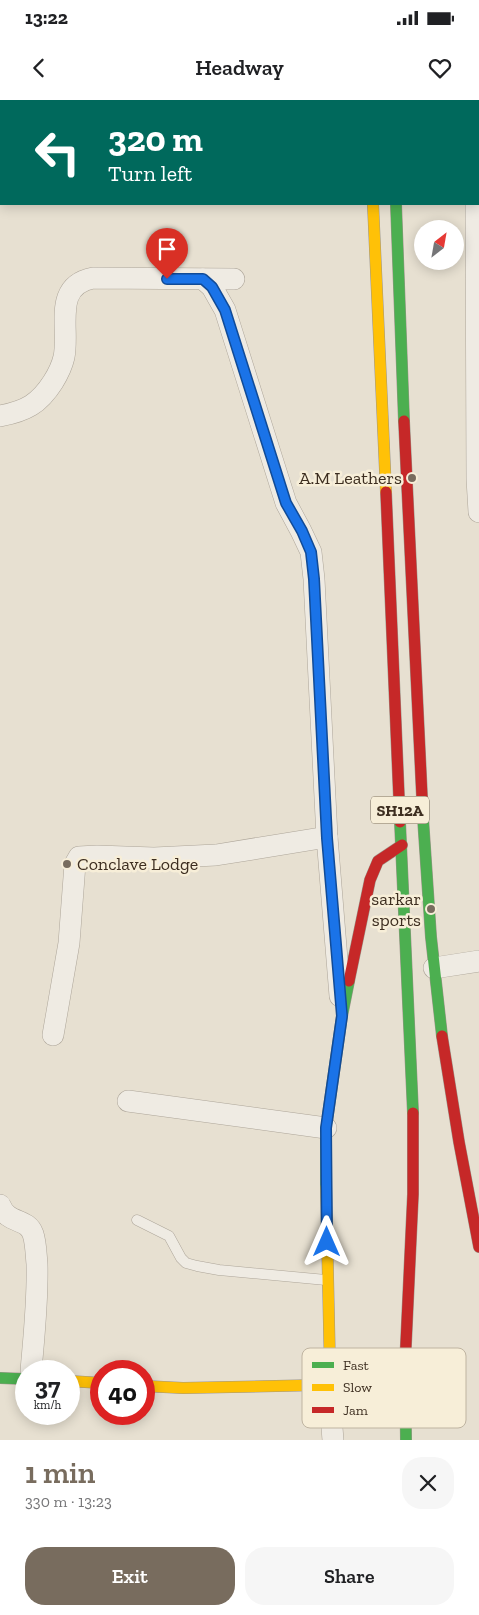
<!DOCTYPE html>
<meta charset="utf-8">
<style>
:root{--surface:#fff;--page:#f6f6f6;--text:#202124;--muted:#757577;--accent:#786c5e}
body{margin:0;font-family:"Zilla Slab",serif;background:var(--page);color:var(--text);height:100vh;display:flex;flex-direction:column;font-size:19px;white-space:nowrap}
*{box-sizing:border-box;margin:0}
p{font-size:16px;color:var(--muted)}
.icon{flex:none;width:28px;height:28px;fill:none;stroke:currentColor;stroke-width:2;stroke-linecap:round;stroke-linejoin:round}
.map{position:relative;height:1340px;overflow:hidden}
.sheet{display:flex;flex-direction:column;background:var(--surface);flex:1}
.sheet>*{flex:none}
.top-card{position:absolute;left:0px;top:0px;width:480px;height:105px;box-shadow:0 2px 12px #0003;background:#00695c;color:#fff;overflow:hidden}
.needle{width:32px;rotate:31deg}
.tools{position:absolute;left:414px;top:120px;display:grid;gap:10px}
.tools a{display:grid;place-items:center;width:50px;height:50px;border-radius:50%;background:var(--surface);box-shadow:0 2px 12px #0003;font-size:25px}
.speed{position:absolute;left:15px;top:1260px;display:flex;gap:10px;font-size:25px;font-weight:700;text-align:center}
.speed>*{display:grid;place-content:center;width:65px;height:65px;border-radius:50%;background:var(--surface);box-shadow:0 2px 12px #0003;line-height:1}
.speed small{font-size:12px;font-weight:400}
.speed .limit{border:8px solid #d22;background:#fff;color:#111}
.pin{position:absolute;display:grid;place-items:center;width:42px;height:42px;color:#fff;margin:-51px -21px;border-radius:50% 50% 50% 0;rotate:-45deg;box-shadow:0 0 5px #0007}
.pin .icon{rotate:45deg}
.me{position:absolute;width:55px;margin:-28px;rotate:0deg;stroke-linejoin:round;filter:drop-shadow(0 0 4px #0008)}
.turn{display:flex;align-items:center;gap:18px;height:105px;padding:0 25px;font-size:22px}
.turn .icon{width:65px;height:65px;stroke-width:2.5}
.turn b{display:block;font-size:35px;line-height:42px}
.round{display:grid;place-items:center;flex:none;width:52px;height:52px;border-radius:20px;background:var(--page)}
.head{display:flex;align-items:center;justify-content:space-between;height:85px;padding:0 25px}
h1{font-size:30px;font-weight:600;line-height:38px;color:var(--accent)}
.button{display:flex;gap:10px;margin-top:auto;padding:10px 25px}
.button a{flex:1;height:58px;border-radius:20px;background:var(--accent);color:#fff;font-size:20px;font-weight:600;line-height:58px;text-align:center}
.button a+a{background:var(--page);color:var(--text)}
.status{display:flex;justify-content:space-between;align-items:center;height:35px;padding:0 25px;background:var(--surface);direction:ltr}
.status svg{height:14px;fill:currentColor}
header{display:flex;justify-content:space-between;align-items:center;height:65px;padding:0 25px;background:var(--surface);font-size:22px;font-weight:600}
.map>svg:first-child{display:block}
</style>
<div class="status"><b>13:22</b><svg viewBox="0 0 49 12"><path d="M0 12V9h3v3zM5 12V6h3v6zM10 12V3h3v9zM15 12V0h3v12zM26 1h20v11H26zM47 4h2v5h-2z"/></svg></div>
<header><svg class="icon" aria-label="back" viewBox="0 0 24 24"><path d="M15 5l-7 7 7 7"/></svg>Headway<svg class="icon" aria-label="heart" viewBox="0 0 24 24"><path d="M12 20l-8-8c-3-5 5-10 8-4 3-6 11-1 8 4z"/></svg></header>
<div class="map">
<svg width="479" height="1340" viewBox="0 0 479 1340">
<rect width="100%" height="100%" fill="#e7e0d1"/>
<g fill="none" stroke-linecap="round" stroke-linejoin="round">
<!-- stream -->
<g stroke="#bcccc2" stroke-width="6">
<polyline points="58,1 69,0"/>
<polyline points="0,16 1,16"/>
</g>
<defs>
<polyline id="lane" points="137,1120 169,1136 181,1158 186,1163 197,1166 219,1170 326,1180"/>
<g id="street">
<polyline points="475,0 475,1"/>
<polyline points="476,104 477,379 479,412"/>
<polyline points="203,179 212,187 225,210 286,403 301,431 311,452 314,479 327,737 340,896"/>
<path d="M0 316C26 311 39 304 53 282 58 274 62 266 64 257 70 228 52 186 93 178L234 179"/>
<polyline points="434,868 479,861"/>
<polyline points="53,935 69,843 75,764 79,757 97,756 154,758 216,755 327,737"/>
<polyline points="128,1001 326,1028"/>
<path d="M0 1105C8 1125 27 1117 33 1134 36 1143 36 1154 37 1164 38 1200 34 1235 31 1271"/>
<polyline points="328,1279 333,1340"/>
</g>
<g id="fast">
<polyline points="396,104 404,321"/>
<polyline points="423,718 431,837 442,936"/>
<polyline points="400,722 413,1013"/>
<polyline points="326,1087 326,1028 342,916 349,881"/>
<polyline points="405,1265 406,1340"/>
<polyline points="0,1278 26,1279"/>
</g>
<g id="slow">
<polyline points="368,0 368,1"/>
<polyline points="373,104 386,392"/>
<polyline points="69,1281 101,1283"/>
<polyline points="144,1286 183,1288 320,1285 328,1279 330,1269 326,1087"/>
</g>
<g id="jam">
<polyline points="392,0 392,1"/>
<polyline points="404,321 423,718"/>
<polyline points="386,392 400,722"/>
<polyline points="349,881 370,780 378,761 402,745"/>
<polyline points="442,936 459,1042 479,1147"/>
<polyline points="405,1265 413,1094 413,1013"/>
</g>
</defs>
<!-- lane casing -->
<use href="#lane" stroke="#ada599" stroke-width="11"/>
<!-- street casing -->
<use href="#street" stroke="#ada599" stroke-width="22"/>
<!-- fast casing -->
<use href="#fast" stroke="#9c958a" stroke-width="12"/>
<!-- slow casing -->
<use href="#slow" stroke="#9c958a" stroke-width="12"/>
<!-- jam casing -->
<use href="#jam" stroke="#9c958a" stroke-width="12"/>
<!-- lane -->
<use href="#lane" stroke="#efebe3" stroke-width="10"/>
<!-- street -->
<use href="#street" stroke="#efebe3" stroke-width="21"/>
<!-- fast -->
<use href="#fast" stroke="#4caf50" stroke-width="11"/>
<!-- slow -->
<use href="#slow" stroke="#ffc107" stroke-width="11"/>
<!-- jam -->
<use href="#jam" stroke="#c62828" stroke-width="11"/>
</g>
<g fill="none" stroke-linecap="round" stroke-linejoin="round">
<defs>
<polyline id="route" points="167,179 203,179 212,187 225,210 286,403 302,431 311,452 314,479 327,738 342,916 326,1028 327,1142"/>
</defs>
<!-- route casing -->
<use href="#route" stroke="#114b97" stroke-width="12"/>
<!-- route -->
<use href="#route" stroke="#1a73e8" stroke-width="9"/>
</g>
<!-- markers -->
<g fill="#786c5e" stroke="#f7eed8" stroke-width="2">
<circle cx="412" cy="378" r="5"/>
<circle cx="67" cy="764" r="5"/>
<circle cx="431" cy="809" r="5"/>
</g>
<g text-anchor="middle" stroke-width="5" stroke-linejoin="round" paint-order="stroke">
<!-- shield labels -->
<rect fill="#f7eed8" stroke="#756857" stroke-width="1" x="371" y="696.5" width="58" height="27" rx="4"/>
<g font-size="16" font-weight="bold" fill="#3d2e20">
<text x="400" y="716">SH12A</text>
</g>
<!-- poi labels -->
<g font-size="18" fill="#3d2e20" stroke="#f7eed8" text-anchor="end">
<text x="402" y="384">A.M Leathers</text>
<text x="77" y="770" text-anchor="start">Conclave Lodge</text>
<text x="421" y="805">sarkar<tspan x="421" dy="21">sports</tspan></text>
</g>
</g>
<!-- legend -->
<rect x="302" y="1248" width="164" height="80" rx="8" fill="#f7eed8" stroke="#bfb4a1" stroke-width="1"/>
<rect x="312" y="1262" width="22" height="6" fill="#4caf50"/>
<rect x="312" y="1284" width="22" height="7" fill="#ffc107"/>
<rect x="312" y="1307" width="22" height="6" fill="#c62828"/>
<g font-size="14" fill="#3d2e20">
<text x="343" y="1270">Fast</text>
<text x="343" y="1292">Slow</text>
<text x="343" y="1315">Jam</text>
</g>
</svg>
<div class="tools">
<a><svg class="needle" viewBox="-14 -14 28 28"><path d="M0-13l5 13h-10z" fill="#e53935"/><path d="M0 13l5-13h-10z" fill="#757577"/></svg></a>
</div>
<div class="speed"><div>37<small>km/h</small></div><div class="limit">40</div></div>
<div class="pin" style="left:167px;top:179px;background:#d93025"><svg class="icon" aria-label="arrive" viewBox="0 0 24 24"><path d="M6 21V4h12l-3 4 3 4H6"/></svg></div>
<svg class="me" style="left:327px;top:1142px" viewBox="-20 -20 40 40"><path d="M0-17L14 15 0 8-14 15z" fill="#1a73e8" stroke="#fff" stroke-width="4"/></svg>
<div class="top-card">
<div class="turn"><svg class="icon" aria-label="left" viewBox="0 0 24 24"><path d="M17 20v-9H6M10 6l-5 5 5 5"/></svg><div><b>320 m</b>Turn left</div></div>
</div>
</div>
<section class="sheet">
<div class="head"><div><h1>1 min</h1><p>330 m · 13:23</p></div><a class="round"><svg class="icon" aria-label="close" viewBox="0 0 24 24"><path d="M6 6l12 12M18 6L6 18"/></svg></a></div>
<div class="button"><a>Exit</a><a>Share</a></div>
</section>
